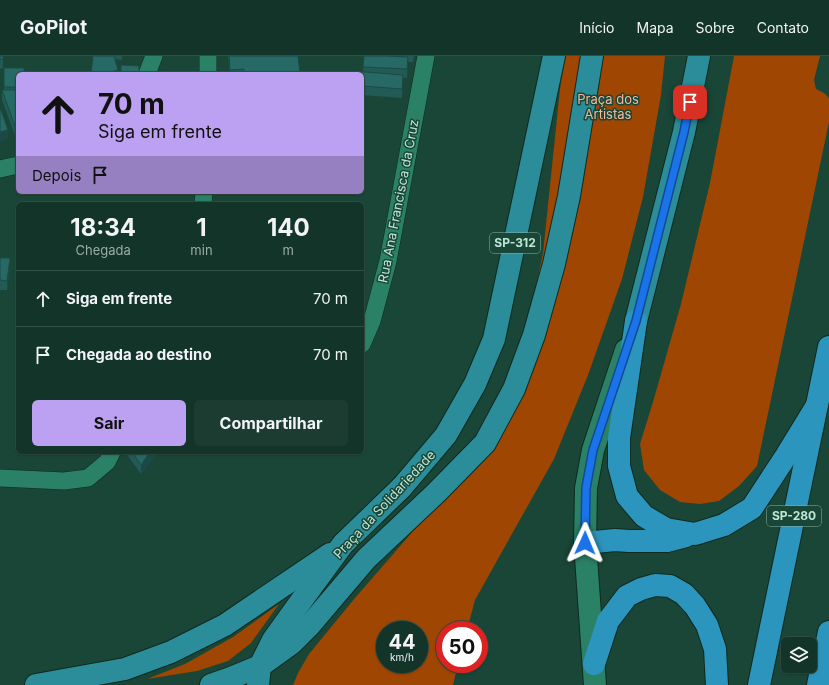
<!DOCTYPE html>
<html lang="pt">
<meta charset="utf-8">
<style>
:root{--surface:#133429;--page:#1c3c31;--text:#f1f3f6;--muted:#9daaa8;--line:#324f46;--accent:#bca0f2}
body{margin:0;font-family:Inter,sans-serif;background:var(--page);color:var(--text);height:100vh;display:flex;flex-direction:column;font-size:15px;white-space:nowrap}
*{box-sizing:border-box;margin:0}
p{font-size:13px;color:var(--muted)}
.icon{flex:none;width:22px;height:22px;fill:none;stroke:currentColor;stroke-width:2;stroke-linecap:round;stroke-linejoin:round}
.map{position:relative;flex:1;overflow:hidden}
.details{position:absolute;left:16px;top:146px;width:348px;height:252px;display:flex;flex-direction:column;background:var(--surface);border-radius:6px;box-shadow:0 1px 3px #0004,0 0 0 1px var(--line)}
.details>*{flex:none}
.guide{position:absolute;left:16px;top:16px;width:348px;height:122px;border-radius:6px;box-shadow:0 1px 3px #0004,0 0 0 1px var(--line);background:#bca0f2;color:#111;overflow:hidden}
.buttons{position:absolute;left:781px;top:581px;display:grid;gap:8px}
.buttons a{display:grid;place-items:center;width:36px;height:36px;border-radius:6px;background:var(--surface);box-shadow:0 1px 3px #0004,0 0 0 1px var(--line);font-size:20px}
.speed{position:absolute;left:376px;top:565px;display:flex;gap:8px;font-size:20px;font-weight:700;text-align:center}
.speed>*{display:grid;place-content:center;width:52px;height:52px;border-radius:50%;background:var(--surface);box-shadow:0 1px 3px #0004,0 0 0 1px var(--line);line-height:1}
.speed small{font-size:10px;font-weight:400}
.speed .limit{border:6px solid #d22;background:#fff;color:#111}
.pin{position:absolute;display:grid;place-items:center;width:34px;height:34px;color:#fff;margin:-17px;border-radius:8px;box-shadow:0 2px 6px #0006}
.me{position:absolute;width:44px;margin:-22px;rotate:1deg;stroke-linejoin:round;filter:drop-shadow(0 0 3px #0008)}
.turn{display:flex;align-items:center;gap:14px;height:84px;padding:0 16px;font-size:18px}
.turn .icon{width:52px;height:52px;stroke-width:2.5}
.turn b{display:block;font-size:28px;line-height:34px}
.then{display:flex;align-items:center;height:38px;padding:0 16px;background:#0003;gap:8px;font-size:15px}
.eta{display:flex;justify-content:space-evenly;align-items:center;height:68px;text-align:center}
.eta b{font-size:24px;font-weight:700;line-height:28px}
.button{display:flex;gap:8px;margin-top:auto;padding:8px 16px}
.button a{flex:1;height:46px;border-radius:6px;background:var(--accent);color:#111;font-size:16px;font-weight:700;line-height:46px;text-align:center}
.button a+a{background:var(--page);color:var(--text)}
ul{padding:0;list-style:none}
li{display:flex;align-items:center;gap:12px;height:56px;padding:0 16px;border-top:1px solid var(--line)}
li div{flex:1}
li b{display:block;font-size:15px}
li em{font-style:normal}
header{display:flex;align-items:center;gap:24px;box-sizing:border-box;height:56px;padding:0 20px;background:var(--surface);border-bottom:1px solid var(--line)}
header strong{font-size:19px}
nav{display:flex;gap:22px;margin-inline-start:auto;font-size:14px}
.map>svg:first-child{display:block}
</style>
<header>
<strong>GoPilot</strong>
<nav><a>Início</a><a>Mapa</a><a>Sobre</a><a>Contato</a></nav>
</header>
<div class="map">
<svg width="829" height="629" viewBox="0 0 829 629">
<rect width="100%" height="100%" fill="#194637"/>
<!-- green -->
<g fill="#9f4603" fill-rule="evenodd">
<path d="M565 0H665L661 39 643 141 622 223 588 319 554 403 475 544 467 574H445V608H458L453 629H293L298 617 309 598 355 542 408 481 463 412 502 340 529 263 543 197 560 33ZM385 574H419V608H385Z"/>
<polygon points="734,0 820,0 814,24 816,33 824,37 829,42 829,66 757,410 739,430 719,445 700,448 680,446 660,434 644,414 640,388 653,346 681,248 710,127"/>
<polygon points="279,548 251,587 228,605 197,615 147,623 185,608 233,581"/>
</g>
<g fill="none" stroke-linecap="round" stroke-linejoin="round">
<defs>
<g id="street">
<polyline points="147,18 154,0"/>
<polyline points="208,18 208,0"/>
<polyline points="0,113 18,109"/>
<polyline points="203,148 204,136"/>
<polyline points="362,288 372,265 388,205 426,0"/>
<polyline points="0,422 64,425 88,422 107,406 112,396"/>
</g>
<polyline id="secondary" points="595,629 585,487 586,432 593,394 626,294"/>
<g id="primary">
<polyline points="636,265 684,76 699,0"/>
<polyline points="36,629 125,613 171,596 225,569 330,498"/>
<polyline points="211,629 231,622 260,610 292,587 310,569 366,503 436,437 485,387 514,333 534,279 554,208 569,140 592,0"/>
<polyline points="258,629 260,610 273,584 296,552 343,488 402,431 446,379 475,328 494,283 554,0"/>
</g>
<g id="highway">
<polyline points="636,265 619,382 619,410 627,440 644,460 666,473 695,478 724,469 752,452 786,400 816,351"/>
<polyline points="585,487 615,484 629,485 667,485 686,480"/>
<polyline points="594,608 608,565 627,540 641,533 655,529 670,530 684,538 695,550 707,569 715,593 717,629"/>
<polyline points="759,629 829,291"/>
<polyline points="818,629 829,576"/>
</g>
</defs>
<!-- street casing -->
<use href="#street" stroke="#0f2a20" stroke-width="18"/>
<!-- secondary casing -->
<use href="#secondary" stroke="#0f2a20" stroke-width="24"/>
<!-- primary casing -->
<use href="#primary" stroke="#0f2a20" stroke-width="24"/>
<!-- highway casing -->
<use href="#highway" stroke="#0f2a20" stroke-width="24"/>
<!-- street -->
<use href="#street" stroke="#2a8166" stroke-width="17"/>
<!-- secondary -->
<use href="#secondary" stroke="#2a8166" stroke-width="22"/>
<!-- primary -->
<use href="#primary" stroke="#2b8d9a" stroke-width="22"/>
<!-- highway -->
<use href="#highway" stroke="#2c95bd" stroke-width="22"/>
</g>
<!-- wall -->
<g fill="#225a56">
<polygon points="0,0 3,3 3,12 0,13"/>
<polygon points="93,0 122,0 122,4 115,3 118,18"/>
<polygon points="228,0 298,0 300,18 230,18"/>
<polygon points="364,0 414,0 413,6 408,6 407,22 403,22 402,42 362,39 362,18 363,16"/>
<polygon points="4,12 18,18 18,40 17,40 16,82 2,44 2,34 4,34"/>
<polygon points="0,202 10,212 7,234 0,234"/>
<polygon points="125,396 155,396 155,399 141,418"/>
</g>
<!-- shaded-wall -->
<g fill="#1b4a46">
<polygon points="408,1 408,10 407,22 407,13"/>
<polygon points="118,14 118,18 104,18"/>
<polygon points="403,19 403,28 402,42 402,33"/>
<polygon points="18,72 18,81 16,82 16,73"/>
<polygon points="8,74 8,83 0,86 0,76"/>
<polygon points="10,202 10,212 7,234 7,225"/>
<polygon points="150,396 155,396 155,399 141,418 141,409"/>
</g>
<!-- building -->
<g fill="#276964" stroke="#1b4a46">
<polygon points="0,0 3,0 3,3 0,4"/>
<polygon points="93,0 114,0 118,14 104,18 91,18"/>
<polygon points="229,0 298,0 300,18 244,18 244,13 230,14"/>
<polygon points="364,0 385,0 408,1 407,13 363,11"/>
<polygon points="121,9 139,10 139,18 121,18"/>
<polygon points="4,12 24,12 24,18 18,18 18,31 4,31"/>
<polygon points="353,15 403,19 402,33 362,30 362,18 353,18"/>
<polygon points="2,34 16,34 18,44 18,72 16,73"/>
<polygon points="0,54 1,54 8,74 0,76"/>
<polygon points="0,202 10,202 7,225 0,224"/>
<polygon points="132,396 150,396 141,409"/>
</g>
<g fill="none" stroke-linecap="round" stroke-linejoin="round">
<defs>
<polyline id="route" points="585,487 586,432 593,394 636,265 684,76 690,46"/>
</defs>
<!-- route casing -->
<use href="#route" stroke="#114b97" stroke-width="10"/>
<!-- route -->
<use href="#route" stroke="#1a73e8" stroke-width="7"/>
</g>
<g text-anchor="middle" stroke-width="3" stroke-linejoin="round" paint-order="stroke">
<!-- shield labels -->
<g fill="#194637" stroke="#8cb6a6" stroke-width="1">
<rect x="490" y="177" width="50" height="20" rx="3"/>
<rect x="767" y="450" width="54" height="20" rx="3"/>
</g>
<g font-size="12" font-weight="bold" fill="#bee6d5">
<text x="515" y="191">SP-312</text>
<text x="794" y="464">SP-280</text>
</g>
<!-- park labels -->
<g font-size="13" fill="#f3b99c" stroke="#194637">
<text x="608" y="48">Praça dos<tspan x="608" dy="15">Artistas</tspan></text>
</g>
<!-- street labels -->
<g font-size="13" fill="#bee6d5" stroke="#194637">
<text transform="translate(398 145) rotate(-79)" y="5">Rua Ana Francisca da Cruz</text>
<text transform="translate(384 448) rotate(-47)" y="5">Praça da Solidariedade</text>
</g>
</g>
</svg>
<div class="buttons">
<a><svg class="icon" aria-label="layers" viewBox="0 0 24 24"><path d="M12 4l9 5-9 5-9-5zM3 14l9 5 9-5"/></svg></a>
</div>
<div class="speed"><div>44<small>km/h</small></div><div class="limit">50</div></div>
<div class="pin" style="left:690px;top:46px;background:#d93025"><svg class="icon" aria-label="arrive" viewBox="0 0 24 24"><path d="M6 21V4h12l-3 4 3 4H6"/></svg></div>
<svg class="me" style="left:585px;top:487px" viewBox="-20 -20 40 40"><path d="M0-17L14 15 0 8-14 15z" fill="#1a73e8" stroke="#fff" stroke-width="4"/></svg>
<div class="guide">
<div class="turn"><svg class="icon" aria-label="ahead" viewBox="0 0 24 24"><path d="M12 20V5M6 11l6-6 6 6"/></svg><div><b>70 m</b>Siga em frente</div></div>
<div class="then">Depois<svg class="icon" aria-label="arrive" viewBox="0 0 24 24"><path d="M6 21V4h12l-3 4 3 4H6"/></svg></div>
</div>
<section class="details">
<div class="eta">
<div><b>18:34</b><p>Chegada</p></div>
<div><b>1</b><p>min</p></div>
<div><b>140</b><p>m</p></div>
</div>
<ul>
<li><svg class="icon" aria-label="ahead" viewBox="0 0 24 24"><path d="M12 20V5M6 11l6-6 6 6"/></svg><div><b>Siga em frente</b></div><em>70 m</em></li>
<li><svg class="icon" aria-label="arrive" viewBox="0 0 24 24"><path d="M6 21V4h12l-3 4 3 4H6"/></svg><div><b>Chegada ao destino</b></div><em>70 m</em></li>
</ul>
<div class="button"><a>Sair</a><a>Compartilhar</a></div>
</section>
</div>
